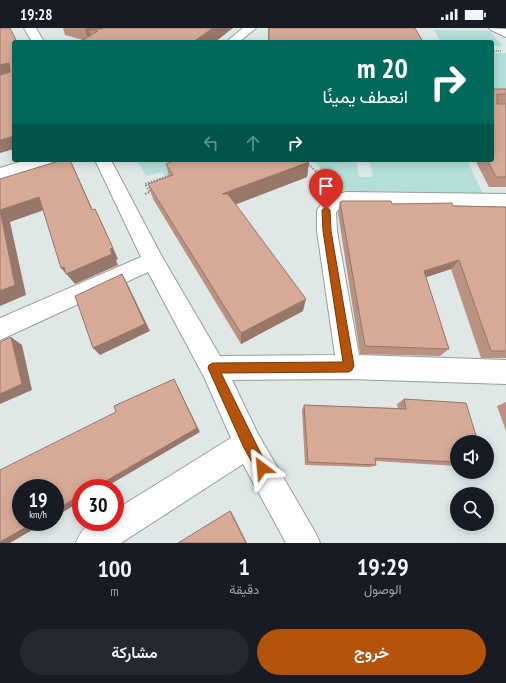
<!DOCTYPE html>
<html lang="ar">
<meta charset="utf-8">
<style>
:root{--surface:#171b24;--page:#242831;--text:#f1f3f6;--muted:#9ea1a6;--accent:#b45309}
body{margin:0;font-family:"PT Sans Narrow",Vazirmatn,sans-serif;background:var(--page);color:var(--text);direction:rtl;height:100vh;display:flex;flex-direction:column;font-size:15px;white-space:nowrap}
*{box-sizing:border-box;margin:0}
p{font-size:13px;color:var(--muted)}
.icon{flex:none;width:22px;height:22px;fill:none;stroke:currentColor;stroke-width:2;stroke-linecap:round;stroke-linejoin:round}
.map{position:relative;height:515px;overflow:hidden;direction:ltr}
.panel{display:flex;flex-direction:column;background:var(--surface);flex:1}
.panel>*{flex:none}
.guide{position:absolute;left:12px;top:12px;width:482px;height:122px;border-radius:4px;box-shadow:0 2px 10px #0003;direction:rtl;background:#00695c;color:#fff;overflow:hidden}
.tools{position:absolute;left:450px;top:407px;display:grid;gap:8px}
.tools a{display:grid;place-items:center;width:44px;height:44px;border-radius:50%;background:var(--surface);box-shadow:0 2px 10px #0003;font-size:20px}
.speed{position:absolute;left:12px;top:451px;display:flex;gap:8px;font-size:20px;font-weight:700;text-align:center}
.speed>*{display:grid;place-content:center;width:52px;height:52px;border-radius:50%;background:var(--surface);box-shadow:0 2px 10px #0003;line-height:1}
.speed small{font-size:10px;font-weight:400}
.speed .limit{border:6px solid #d22;background:#fff;color:#111}
.pin{position:absolute;display:grid;place-items:center;width:34px;height:34px;color:#fff;margin:-41px -17px;border-radius:50% 50% 50% 0;rotate:-45deg;box-shadow:0 0 4px #0007}
.pin .icon{rotate:45deg}
.me{position:absolute;width:44px;margin:-22px;rotate:331deg;stroke-linejoin:round;filter:drop-shadow(0 0 3px #0008)}
.turn{display:flex;align-items:center;gap:14px;height:84px;padding:0 20px;font-size:18px}
.turn .icon{width:52px;height:52px;stroke-width:2.5}
.turn b{display:block;font-size:28px;line-height:34px}
.lanes{display:flex;align-items:center;height:38px;padding:0 20px;background:#0003;justify-content:center;gap:20px;direction:ltr}
.lanes .off{opacity:.35}
.eta{display:flex;justify-content:space-evenly;align-items:center;height:68px;text-align:center}
.eta b{font-size:24px;font-weight:600;line-height:28px}
.action{display:flex;gap:8px;margin-top:auto;padding:8px 20px}
.action a{flex:1;height:46px;border-radius:24px;background:var(--accent);color:#fff;font-size:16px;font-weight:600;line-height:46px;text-align:center}
.action a+a{background:var(--page);color:var(--text)}
.status{display:flex;justify-content:space-between;align-items:center;height:28px;padding:0 20px;background:var(--surface);direction:ltr}
.status svg{height:11px;fill:currentColor}
.map>svg:first-child{display:block}
</style>
<div class="status"><b>19:28</b><svg viewBox="0 0 49 12"><path d="M0 12V9h3v3zM5 12V6h3v6zM10 12V3h3v9zM15 12V0h3v12zM26 1h20v11H26zM47 4h2v5h-2z"/></svg></div>
<div class="map">
<svg width="506" height="515" viewBox="0 0 506 515">
<rect width="100%" height="100%" fill="#e0e8e7"/>
<!-- green -->
<g fill="#b3dfd8">
<polygon points="434,2 490,3 503,18 492,18 492,14 441,14"/>
<rect x="492" y="25" width="14" height="44"/>
<polygon points="137,132 216,132 167,151 162,144 146,148"/>
<polygon points="312,132 356,132 359,149 373,149 369,132 467,132 484,168 388,169 342,162"/>
</g>
<g fill="none" stroke-linecap="round" stroke-linejoin="round">
<defs>
<g id="minor">
<polygon points="24,0 36,0 44,14 32,14"/>
<polygon points="243,0 256,0 239,14 226,14"/>
<polygon points="489,0 506,1 506,9 491,2"/>
<polygon points="26,132 53,132 51,136 0,152 0,140"/>
<path d="M95 132H111L161 227 220 328 335 327 317 203V182L327 169 346 164 506 166V180L347 176 341 179 336 184 337 203 359 327 506 332V356L349 351 232 352 258 406 315 504 320 515H286L243 436 121 515H76C84 494 94 494 115 494V482L231 410 204 349 148 244 0 312V290L141 229Z"/>
</g>
</defs>
<!-- minor casing -->
<use href="#minor" stroke="#969e9d" stroke-width="2"/>
<!-- path-far1 -->
<polyline stroke="#8a908f" stroke-width="1.5" stroke-dasharray="1 1" stroke-linecap="butt" points="492,23 501,23"/>
<!-- path -->
<g stroke="#8a908f" stroke-width="2" stroke-dasharray="1.5 1.5" stroke-linecap="butt">
<polyline points="304,132 327,154"/>
<polyline points="145,166 150,164 145,156 171,147"/>
</g>
<!-- minor -->
<use href="#minor" fill="#fff" fill-rule="evenodd"/>
</g>
<!-- wall -->
<g fill="#b99282">
<polygon points="63,0 233,0 83,12 65,7"/>
<polygon points="268,0 415,0 423,14 268,14"/>
<polygon points="492,61 506,61 506,159 489,159 475,132 492,132"/>
<polygon points="309,134 307,149 235,177 303,283 241,316 153,171 148,156 169,148 166,136"/>
<polygon points="340,174 506,179 506,330 481,330 451,241 426,249 449,321 440,328 360,326 338,185"/>
<polygon points="404,371 457,414 457,438 375,433 376,437 370,439 305,437 302,382 304,377 398,380 397,376"/>
<polygon points="506,374 506,403 497,378"/>
</g>
<!-- shaded-wall -->
<g fill="#96776a">
<polygon points="85,0 111,0 98,3 89,1 92,10 89,14"/>
<polygon points="213,0 233,0 215,14 193,14"/>
<polygon points="9,35 14,43 0,49 0,37"/>
<polygon points="14,108 14,121 0,125 0,112"/>
<polygon points="70,132 75,142 98,194 92,182"/>
<polygon points="309,134 307,149 223,181 222,166"/>
<polygon points="39,169 47,181 10,194 26,267 0,278 0,182"/>
<polygon points="95,181 101,193 118,231 116,232 118,237 75,256 61,240 110,221"/>
<polygon points="459,232 451,241 418,252 424,243"/>
<polygon points="122,246 127,255 150,303 100,327 93,320"/>
<polygon points="306,271 303,283 241,316 241,305"/>
<polygon points="11,309 22,317 32,362 0,376 0,366"/>
<polygon points="174,351 177,357 200,404 104,460 94,460"/>
<polygon points="81,467 81,473 55,489 55,482"/>
<polygon points="230,483 231,483 247,515 246,515"/>
<polygon points="35,494 46,494 10,515 0,515 0,514"/>
</g>
<!-- building -->
<g fill="#d7aa97" stroke="#96776a">
<polygon points="0,0 10,0 17,14 14,14 14,108 0,112 0,47 10,44 9,35 0,37"/>
<polygon points="103,0 213,0 193,14 79,14 98,3 89,1 102,1"/>
<polygon points="269,0 415,0 423,14 269,14"/>
<polygon points="492,61 506,61 506,66 497,66 497,76 506,76 506,149 496,149 487,132 492,132"/>
<polygon points="62,132 70,132 92,182 95,181 113,220 110,221 112,226 66,246 64,239 61,240 39,169 0,182 15,257 0,263 0,151"/>
<polygon points="176,132 307,132 309,134 222,166 228,166 306,271 241,305 148,156 173,147 166,136"/>
<polygon points="342,173 391,173 392,176 452,175 453,178 506,179 506,323 491,323 459,232 424,243 449,321 365,318 340,174"/>
<polygon points="122,246 145,296 93,320 75,268"/>
<polygon points="11,309 22,356 0,366 0,314"/>
<polygon points="174,351 197,400 94,460 81,460 81,467 55,482 55,460 21,460 21,494 35,494 0,514 0,442 116,384 114,378"/>
<polygon points="404,371 466,375 478,414 457,414 457,434 375,430 376,437 308,434 304,377 406,381"/>
<polygon points="230,483 246,515 178,515"/>
</g>
<!-- route -->
<polygon fill="#b45309" stroke="#753606" points="326,179 330,182 331,203 354,338 352,342 349,344 221,345 268,440 267,445 262,446 258,445 244,420 208,340 209,337 213,335 343,334 323,203 322,182"/>
</svg>
<div class="tools">
<a><svg class="icon" aria-label="sound" viewBox="0 0 24 24"><path d="M4 9h4l5-4v14l-5-4H4zM17 9q2 3 0 6"/></svg></a>
<a><svg class="icon" aria-label="search" viewBox="0 0 24 24"><circle cx="10" cy="10" r="6"/><path d="M15 15l6 6"/></svg></a>
</div>
<div class="speed"><div>19<small>km/h</small></div><div class="limit">30</div></div>
<div class="pin" style="left:326px;top:182px;background:#d93025"><svg class="icon" aria-label="arrive" viewBox="0 0 24 24"><path d="M6 21V4h12l-3 4 3 4H6"/></svg></div>
<svg class="me" style="left:262px;top:440px" viewBox="-20 -20 40 40"><path d="M0-17L14 15 0 8-14 15z" fill="#b45309" stroke="#fff" stroke-width="4"/></svg>
<div class="guide">
<div class="turn"><svg class="icon" aria-label="right" viewBox="0 0 24 24"><path d="M7 20v-9h11M14 6l5 5-5 5"/></svg><div><b>20 m</b>انعطف يمينًا</div></div>
<div class="lanes"><svg class="icon off" aria-label="left" viewBox="0 0 24 24"><path d="M17 20v-9H6M10 6l-5 5 5 5"/></svg><svg class="icon off" aria-label="ahead" viewBox="0 0 24 24"><path d="M12 20V5M6 11l6-6 6 6"/></svg><svg class="icon" aria-label="right" viewBox="0 0 24 24"><path d="M7 20v-9h11M14 6l5 5-5 5"/></svg></div>
</div>
</div>
<section class="panel">
<div class="eta">
<div><b>19:29</b><p>الوصول</p></div>
<div><b>1</b><p>دقيقة</p></div>
<div><b>100</b><p>m</p></div>
</div>
<div class="action"><a>خروج</a><a>مشاركة</a></div>
</section>
